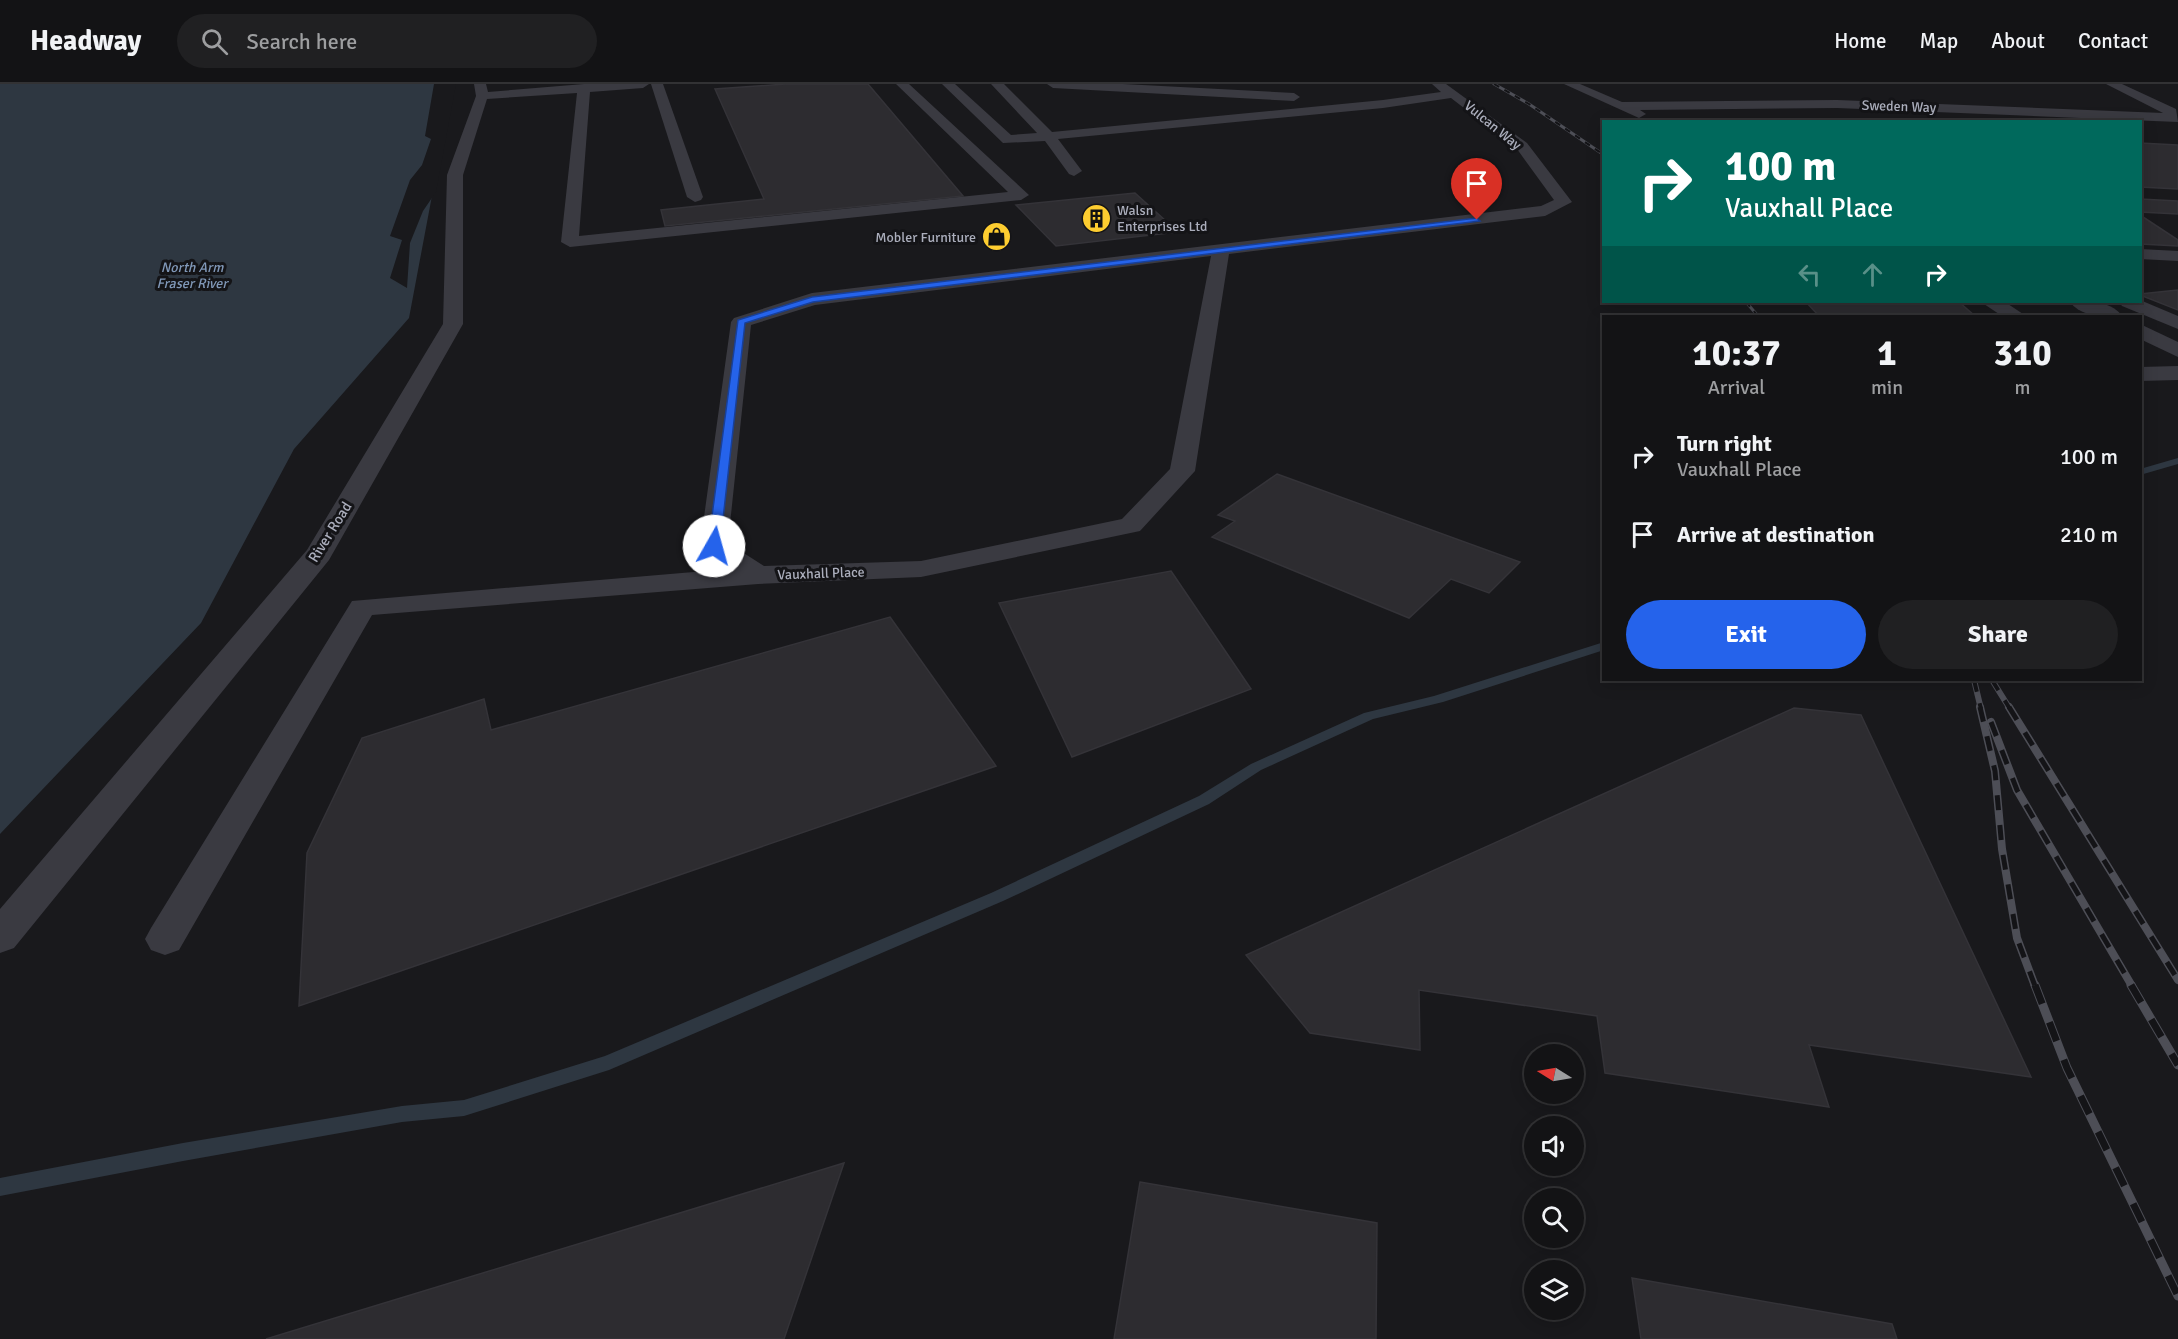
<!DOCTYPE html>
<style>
:root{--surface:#131315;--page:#202022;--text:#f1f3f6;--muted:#9d9ea0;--line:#323234;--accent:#2563eb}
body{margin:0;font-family:Signika,sans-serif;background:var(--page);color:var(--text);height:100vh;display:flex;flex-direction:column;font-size:22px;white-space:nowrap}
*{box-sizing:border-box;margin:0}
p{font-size:20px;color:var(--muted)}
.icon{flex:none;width:33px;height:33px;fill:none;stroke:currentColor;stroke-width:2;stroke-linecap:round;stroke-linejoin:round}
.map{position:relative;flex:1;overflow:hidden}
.sheet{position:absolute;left:1602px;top:231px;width:540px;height:366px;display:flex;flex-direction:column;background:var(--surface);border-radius:0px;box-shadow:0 3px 15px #0003,0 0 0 2px var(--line)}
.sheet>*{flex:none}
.hud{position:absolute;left:1602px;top:36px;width:540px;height:183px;border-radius:0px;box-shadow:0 3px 15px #0003,0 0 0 2px var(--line);background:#00695c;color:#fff;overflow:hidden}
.needle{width:39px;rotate:281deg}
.fabs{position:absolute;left:1524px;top:960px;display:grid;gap:12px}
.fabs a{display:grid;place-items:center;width:60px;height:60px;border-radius:50%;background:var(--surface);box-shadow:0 3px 15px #0003,0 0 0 2px var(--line);font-size:30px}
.pin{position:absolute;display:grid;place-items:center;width:51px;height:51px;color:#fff;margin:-62px -26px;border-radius:50% 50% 50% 0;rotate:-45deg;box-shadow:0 0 6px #0007}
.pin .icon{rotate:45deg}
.me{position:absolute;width:66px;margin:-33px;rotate:7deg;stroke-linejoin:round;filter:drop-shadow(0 0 4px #0008)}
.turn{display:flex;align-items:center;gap:21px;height:126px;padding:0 24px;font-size:27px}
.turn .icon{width:78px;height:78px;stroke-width:2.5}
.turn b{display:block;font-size:42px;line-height:51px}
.lanes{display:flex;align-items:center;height:57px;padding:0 24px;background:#0003;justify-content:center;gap:30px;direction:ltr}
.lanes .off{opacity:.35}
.eta{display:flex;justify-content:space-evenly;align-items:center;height:102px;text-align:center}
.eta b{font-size:36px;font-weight:700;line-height:42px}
.cta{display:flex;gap:12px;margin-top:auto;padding:12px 24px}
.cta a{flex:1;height:69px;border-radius:36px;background:var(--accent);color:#fff;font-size:24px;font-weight:700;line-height:69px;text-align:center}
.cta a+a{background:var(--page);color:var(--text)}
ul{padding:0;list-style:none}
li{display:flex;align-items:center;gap:18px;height:78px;padding:0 24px}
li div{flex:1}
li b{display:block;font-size:22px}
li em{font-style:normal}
header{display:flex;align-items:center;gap:36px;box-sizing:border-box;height:84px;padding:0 30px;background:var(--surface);border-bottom:2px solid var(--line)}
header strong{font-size:28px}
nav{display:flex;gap:33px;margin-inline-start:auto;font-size:21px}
.search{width:420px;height:54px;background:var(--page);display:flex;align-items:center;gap:15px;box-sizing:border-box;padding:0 21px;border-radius:33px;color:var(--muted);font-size:22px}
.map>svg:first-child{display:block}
</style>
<header>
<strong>Headway</strong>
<div class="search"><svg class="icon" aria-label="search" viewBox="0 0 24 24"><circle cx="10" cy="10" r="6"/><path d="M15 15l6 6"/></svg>Search here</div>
<nav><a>Home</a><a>Map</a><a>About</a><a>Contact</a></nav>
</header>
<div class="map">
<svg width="2178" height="1255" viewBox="0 0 2178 1255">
<rect width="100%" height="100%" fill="#19191c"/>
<!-- water -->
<polygon fill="#2e3741" points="0,0 453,0 409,234 294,365 201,539 0,750"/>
<!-- pier -->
<polygon fill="#19191c" points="434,0 456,0 436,108 423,127 410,159 407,204 390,194 402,156 390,152 410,96 422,81 431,55 425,52"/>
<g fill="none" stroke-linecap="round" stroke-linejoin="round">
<!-- stream -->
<g fill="#2e3741" fill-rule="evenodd">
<polygon points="2178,374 2178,380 2140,391 2140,385"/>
<polygon points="1604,558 1604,566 1443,618 1373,635 1261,686 1209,720 1003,817 609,986 464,1032 402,1038 183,1077 0,1112 0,1094 183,1059 402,1022 464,1016 605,972 991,809 1199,712 1251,680 1364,629 1434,612"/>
</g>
</g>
<!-- building -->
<g fill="#2d2c30" stroke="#343338" stroke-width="1.5">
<polygon points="786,0 868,0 963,112 665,142 661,126 764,115 715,5"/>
<polygon points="2140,59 2178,61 2178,105 2140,103"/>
<polygon points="1135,109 1178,148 1056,162 1016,121"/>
<polygon points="2140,115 2178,117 2178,130 2140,128"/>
<polygon points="2140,131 2178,156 2178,162 2140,160"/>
<polygon points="2178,206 2178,226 2140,211 2140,210"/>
<polygon points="1806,218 1959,218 1975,232 1819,232"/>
<polygon points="1277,390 1520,478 1489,509 1451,495 1409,534 1212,453 1235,437 1218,431"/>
<polygon points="1171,487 1251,605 1072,673 999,519"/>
<polygon points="890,533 996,682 299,922 307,769 362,654 484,615 491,646"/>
<polygon points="1794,624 1861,631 2031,993 1809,961 1829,1023 1605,989 1597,932 1419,906 1420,966 1310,949 1246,871"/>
<polygon points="844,1079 784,1255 266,1255"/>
<polygon points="1140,1098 1377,1139 1376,1255 1114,1255"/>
<polygon points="1632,1194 1892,1240 1897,1255 1641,1255"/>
</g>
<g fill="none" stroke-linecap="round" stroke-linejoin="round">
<!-- minor -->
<g fill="#3a3a41" fill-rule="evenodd">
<polygon points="474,0 486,0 488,8 584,0 649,0 643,4 590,8 579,152 1008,108 896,0 909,0 1029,111 1021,116 570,163 561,158 577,9 487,15 463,91 463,240 329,476 14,864 0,869 0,825 307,466 443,240 447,91 476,12"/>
<polygon points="651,0 663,0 703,113 701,116 695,118 687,113"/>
<path d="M942 0H955L1011 51 1037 49 991 0H1004L1052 48 1383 16 1441 8 1432 0H1446L1527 59 1572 118 1545 132 1229 170 1195 387 1140 447 921 493 758 500 372 531 179 866 165 871 151 866 145 855 151 844 352 517 729 485 704 468 700 462 731 238 734 234 812 209 1541 122 1554 116 1517 65 1451 14 1383 24 1058 55 1082 87 1074 92 1069 90 1045 57 1003 59ZM1211 172 1170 385 1122 435 921 477 764 482 728 459 751 241 815 221Z"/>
<polygon points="1047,0 1123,0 1294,9 1300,13 1294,17 1053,4"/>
<polygon points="1564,0 1580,0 1622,18 1837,16 2163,29 2106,0 2122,0 2176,25 2178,38 1837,24 1640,26 1646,30 1639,34"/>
<polygon points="2140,165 2178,167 2178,177 2140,175"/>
<polygon points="2140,216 2178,232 2178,245 2122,222 2119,218"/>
<polygon points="1981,218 2005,218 2026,232 2002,232"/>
<path d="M2070 218C2086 216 2112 217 2122 232 2106 234 2081 233 2070 218Z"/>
<polygon points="2140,240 2178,258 2178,273 2140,255"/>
<polygon points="2178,282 2178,296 2140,297 2140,283"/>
</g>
<defs>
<g id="rail-far3">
<polyline points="1494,0 1529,20 1604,71"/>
<polyline points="1746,218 1758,232"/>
</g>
<g id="rail-far2">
<polyline points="1974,596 1981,625"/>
<polyline points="1992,596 2010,625"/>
</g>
<g id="rail-far1">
<polyline points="1980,623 1995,687 2002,765 2017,854 2035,902"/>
<polyline points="2009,623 2178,896"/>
<polyline points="1991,638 2017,706 2132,902"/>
</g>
<g id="rail">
<polyline points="2035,901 2067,984 2178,1212"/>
<polyline points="2131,901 2178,981"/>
</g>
</defs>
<!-- rail-far3 casing -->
<use href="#rail-far3" stroke="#4d4e56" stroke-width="3"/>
<!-- rail-far2 casing -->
<use href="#rail-far2" stroke="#4d4e56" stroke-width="6"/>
<!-- rail-far1 casing -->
<use href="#rail-far1" stroke="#4d4e56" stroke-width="8"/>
<!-- rail casing -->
<use href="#rail" stroke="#4d4e56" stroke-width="9"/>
<!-- rail-far3 -->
<use href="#rail-far3" stroke="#141417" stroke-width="2" stroke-dasharray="6" stroke-linecap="butt"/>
<!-- rail-far2 -->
<use href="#rail-far2" stroke="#141417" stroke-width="4" stroke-dasharray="12" stroke-linecap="butt"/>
<!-- rail-far1 -->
<use href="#rail-far1" stroke="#141417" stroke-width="5" stroke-dasharray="15" stroke-linecap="butt"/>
<!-- rail -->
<use href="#rail" stroke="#141417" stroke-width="7" stroke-dasharray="20" stroke-linecap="butt"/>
</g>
<!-- route -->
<polygon fill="#2563eb" stroke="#184099" stroke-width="1.5" points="1477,134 1480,137 813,218 745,239 720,462 714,465 708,462 738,236 812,213"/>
<!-- icons -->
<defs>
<symbol id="building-disc" viewBox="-11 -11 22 22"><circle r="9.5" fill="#fdcd30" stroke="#141417"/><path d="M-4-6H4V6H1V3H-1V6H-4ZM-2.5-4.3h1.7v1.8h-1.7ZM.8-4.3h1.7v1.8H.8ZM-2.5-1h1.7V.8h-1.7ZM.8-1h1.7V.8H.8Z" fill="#111"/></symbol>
<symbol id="shop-disc" viewBox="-11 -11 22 22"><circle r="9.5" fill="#fdcd30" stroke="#141417"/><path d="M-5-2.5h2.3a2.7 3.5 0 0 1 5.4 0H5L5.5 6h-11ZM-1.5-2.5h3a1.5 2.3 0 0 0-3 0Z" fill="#111"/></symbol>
</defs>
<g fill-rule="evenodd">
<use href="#building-disc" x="1080" y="118" width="33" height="33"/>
<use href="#shop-disc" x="980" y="136" width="33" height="33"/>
</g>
<g text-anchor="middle" stroke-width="6" stroke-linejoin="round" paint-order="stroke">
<!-- far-street labels -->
<g font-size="14" fill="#abaebc" stroke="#141417">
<text transform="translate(1899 22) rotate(2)" y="5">Sweden Way</text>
<text transform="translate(1493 41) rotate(39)" y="5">Vulcan Way</text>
<text transform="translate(821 489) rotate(-2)" y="5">Vauxhall Place</text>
</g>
<!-- far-poi labels -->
<g font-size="14" fill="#abaebc" stroke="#141417" text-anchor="start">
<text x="1117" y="131">Walsn<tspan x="1117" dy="16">Enterprises Ltd</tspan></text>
<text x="976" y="158" text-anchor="end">Mobler Furniture</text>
</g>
<!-- far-water labels -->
<g font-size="14" font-style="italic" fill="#8098b8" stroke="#141417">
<text x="192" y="188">North Arm<tspan x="192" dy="16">Fraser River</tspan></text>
</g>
<!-- street labels -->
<g font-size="15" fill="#abaebc" stroke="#141417">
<text transform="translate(330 448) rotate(-58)" y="5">River Road</text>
</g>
</g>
</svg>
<div class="fabs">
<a><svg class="needle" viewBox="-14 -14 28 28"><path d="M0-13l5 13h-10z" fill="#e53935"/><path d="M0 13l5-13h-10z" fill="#9d9ea0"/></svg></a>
<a><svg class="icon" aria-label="sound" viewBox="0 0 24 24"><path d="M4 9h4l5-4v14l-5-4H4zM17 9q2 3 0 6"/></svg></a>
<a><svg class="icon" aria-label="search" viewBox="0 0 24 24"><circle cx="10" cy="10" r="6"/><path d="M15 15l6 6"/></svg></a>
<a><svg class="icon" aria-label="layers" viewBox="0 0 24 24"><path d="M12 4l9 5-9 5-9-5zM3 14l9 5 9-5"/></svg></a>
</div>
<div class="pin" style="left:1477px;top:136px;background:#d93025"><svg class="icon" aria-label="arrive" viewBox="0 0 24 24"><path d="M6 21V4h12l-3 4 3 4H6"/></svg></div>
<svg class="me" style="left:714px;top:462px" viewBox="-20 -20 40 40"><circle r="19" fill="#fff"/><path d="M0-13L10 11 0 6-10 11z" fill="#2563eb"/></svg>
<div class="hud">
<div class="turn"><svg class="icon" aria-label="right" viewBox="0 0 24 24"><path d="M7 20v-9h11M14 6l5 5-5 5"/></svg><div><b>100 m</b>Vauxhall Place</div></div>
<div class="lanes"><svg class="icon off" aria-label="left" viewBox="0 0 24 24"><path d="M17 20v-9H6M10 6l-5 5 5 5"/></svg><svg class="icon off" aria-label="ahead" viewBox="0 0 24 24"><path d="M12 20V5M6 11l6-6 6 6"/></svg><svg class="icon" aria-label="right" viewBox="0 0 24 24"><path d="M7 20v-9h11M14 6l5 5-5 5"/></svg></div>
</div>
<section class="sheet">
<div class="eta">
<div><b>10:37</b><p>Arrival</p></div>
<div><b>1</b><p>min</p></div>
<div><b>310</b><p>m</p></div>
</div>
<ul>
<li><svg class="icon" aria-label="right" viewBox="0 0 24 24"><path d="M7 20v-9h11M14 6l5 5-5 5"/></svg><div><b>Turn right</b><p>Vauxhall Place</p></div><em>100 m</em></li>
<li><svg class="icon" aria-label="arrive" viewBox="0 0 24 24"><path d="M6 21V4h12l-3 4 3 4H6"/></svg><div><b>Arrive at destination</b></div><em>210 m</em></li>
</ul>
<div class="cta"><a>Exit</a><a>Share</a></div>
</section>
</div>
